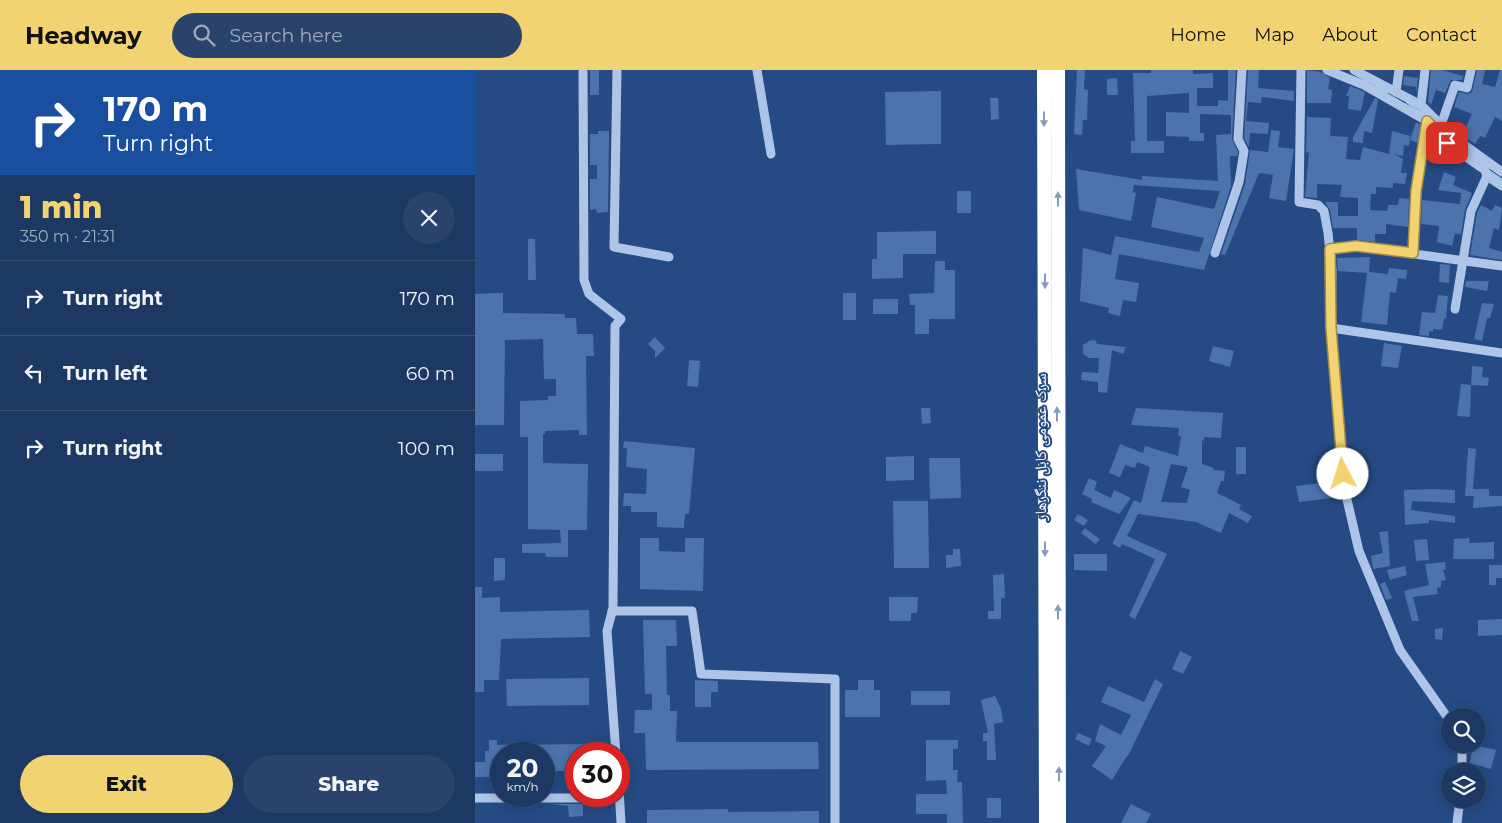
<!DOCTYPE html>
<meta charset="utf-8">
<style>
:root{--surface:#1c3863;--page:#29436c;--text:#f1f3f6;--muted:#a0acbe;--line:#3a5278;--accent:#f2d372}
body{margin:0;font-family:Montserrat,"Noto Naskh Arabic",sans-serif;background:var(--page);color:var(--text);height:100vh;display:flex;flex-direction:column;font-size:19px;white-space:nowrap}
*{box-sizing:border-box;margin:0}
p{font-size:16px;color:var(--muted)}
.icon{flex:none;width:28px;height:28px;fill:none;stroke:currentColor;stroke-width:2;stroke-linecap:round;stroke-linejoin:round}
.map{position:relative;flex:1;overflow:hidden}
.side{display:flex;flex-direction:column;background:var(--surface);width:475px}
.side>*{flex:none}
.top-card{background:#1a4fa0;color:#fff;overflow:hidden}
.tools{position:absolute;left:966px;top:638px;display:grid;gap:10px}
.tools a{display:grid;place-items:center;width:45px;height:45px;border-radius:50%;background:var(--surface);box-shadow:0 2px 12px #0003,0 0 0 1px var(--line);font-size:25px}
.speed{position:absolute;left:15px;top:672px;display:flex;gap:10px;font-size:25px;font-weight:700;text-align:center}
.speed>*{display:grid;place-content:center;width:65px;height:65px;border-radius:50%;background:var(--surface);box-shadow:0 2px 12px #0003,0 0 0 1px var(--line);line-height:1}
.speed small{font-size:12px;font-weight:400}
.speed .limit{border:8px solid #d22;background:#fff;color:#111}
.pin{position:absolute;display:grid;place-items:center;width:42px;height:42px;color:#fff;margin:-21px;border-radius:10px;box-shadow:0 2px 8px #0006}
.me{position:absolute;width:55px;margin:-28px;rotate:355deg;stroke-linejoin:round;filter:drop-shadow(0 0 4px #0008)}
.turn{display:flex;align-items:center;gap:18px;height:105px;padding:0 20px;font-size:22px}
.turn .icon{width:65px;height:65px;stroke-width:2.5}
.turn b{display:block;font-size:35px;line-height:42px}
.round{display:grid;place-items:center;flex:none;width:52px;height:52px;border-radius:26px;background:var(--page)}
.head{display:flex;align-items:center;justify-content:space-between;height:85px;padding:0 20px}
h1{font-size:30px;font-weight:800;line-height:38px;color:var(--accent)}
.cta{display:flex;gap:10px;margin-top:auto;padding:10px 20px}
.cta a{flex:1;height:58px;border-radius:30px;background:var(--accent);color:#111;font-size:20px;font-weight:800;line-height:58px;text-align:center}
.cta a+a{background:var(--page);color:var(--text)}
ul{padding:0;list-style:none}
li{display:flex;align-items:center;gap:15px;height:75px;padding:0 20px;border-top:1px solid var(--line)}
li div{flex:1}
li b{display:block;font-size:19px}
li em{font-style:normal}
header{display:flex;align-items:center;gap:30px;box-sizing:border-box;height:70px;padding:0 25px;background:var(--accent);color:#111}
header strong{font-size:24px}
nav{display:flex;gap:28px;margin-inline-start:auto;font-size:18px}
.search{width:350px;height:45px;background:var(--page);display:flex;align-items:center;gap:12px;box-sizing:border-box;padding:0 18px;border-radius:28px;color:var(--muted);font-size:19px}
main{display:flex;flex:1;min-height:0}
.map>svg:first-child{display:block}
</style>
<header>
<strong>Headway</strong>
<div class="search"><svg class="icon" aria-label="search" viewBox="0 0 24 24"><circle cx="10" cy="10" r="6"/><path d="M15 15l6 6"/></svg>Search here</div>
<nav><a>Home</a><a>Map</a><a>About</a><a>Contact</a></nav>
</header>
<main>
<section class="side">
<div class="top-card">
<div class="turn"><svg class="icon" aria-label="right" viewBox="0 0 24 24"><path d="M7 20v-9h11M14 6l5 5-5 5"/></svg><div><b>170 m</b>Turn right</div></div>
</div>
<div class="head"><div><h1>1 min</h1><p>350 m · 21:31</p></div><a class="round"><svg class="icon" aria-label="close" viewBox="0 0 24 24"><path d="M6 6l12 12M18 6L6 18"/></svg></a></div>
<ul>
<li><svg class="icon" aria-label="right" viewBox="0 0 24 24"><path d="M7 20v-9h11M14 6l5 5-5 5"/></svg><div><b>Turn right</b></div><em>170 m</em></li>
<li><svg class="icon" aria-label="left" viewBox="0 0 24 24"><path d="M17 20v-9H6M10 6l-5 5 5 5"/></svg><div><b>Turn left</b></div><em>60 m</em></li>
<li><svg class="icon" aria-label="right" viewBox="0 0 24 24"><path d="M7 20v-9h11M14 6l5 5-5 5"/></svg><div><b>Turn right</b></div><em>100 m</em></li>
</ul>
<div class="cta"><a>Exit</a><a>Share</a></div>
</section>
<div class="map">
<svg width="1027" height="753" viewBox="0 0 1027 753">
<rect width="100%" height="100%" fill="#254a84"/>
<g fill="none" stroke-linecap="round" stroke-linejoin="round">
<!-- stream -->
<g stroke="#a2bfe9" stroke-width="2.5">
<polyline points="901,17 912,22"/>
<polyline points="932,32 948,44"/>
<polyline points="1014,101 1027,110"/>
</g>
</g>
<!-- building -->
<g fill="#4d73ac" fill-rule="evenodd">
<rect x="115" y="0" width="9" height="25"/>
<polygon points="602,0 610,0 609,19 613,20 612,50 608,50 607,65 599,64"/>
<polygon points="676,0 718,0 718,4 738,3 738,18 722,18 722,36 743,36 743,30 753,31 753,0 761,0 757,69 763,82 762,86 755,86 756,116 729,200 644,184 640,209 664,213 661,232 648,230 645,246 633,243 634,238 605,231 608,178 636,185 640,166 724,182 729,168 676,157 682,127 739,139 745,121 659,115 658,122 661,123 656,151 604,140 601,99 667,110 667,106 743,111 741,65 756,64 756,45 725,44 725,63 729,63 729,71 714,71 714,67 691,66 691,42 714,43 714,23 672,26 672,71 689,71 689,83 656,83 656,71 660,71 658,3 676,3"/>
<polygon points="773,0 784,0 783,18 819,21 819,31 787,27 786,33 773,32 771,51 794,53 793,64 775,63 774,77 769,68"/>
<polygon points="832,0 846,2 855,8 853,19 857,20 856,33 832,33"/>
<polygon points="956,0 967,0 988,6 990,0 987,10 976,10 970,23 961,20 956,35 953,32"/>
<polygon points="1002,0 1010,0 1007,14 1020,17 1025,0 1027,0 1027,51 1020,47 1010,68 1005,66 1000,74 987,65 997,44 979,37 984,22 993,24 997,22"/>
<polygon points="929,6 943,8 941,25 941,17 928,15"/>
<polygon points="642,8 643,25 632,25 632,9"/>
<polygon points="875,16 890,22 886,41 873,39 874,26 871,26"/>
<polygon points="466,21 466,74 411,75 410,22"/>
<polygon points="515,28 523,28 524,49 516,50"/>
<polygon points="900,28 903,30 897,63 889,61 888,73 878,72 878,67"/>
<polygon points="832,47 856,48 855,66 873,67 871,89 885,90 888,77 914,84 917,61 935,66 934,76 929,75 928,86 919,84 928,89 926,103 932,103 930,114 918,113 918,118 901,117 901,124 896,124 895,140 912,141 913,135 923,135 924,128 934,129 933,157 911,154 911,164 900,164 900,172 882,170 882,158 858,158 855,140 850,132 863,132 863,146 883,146 883,128 865,127 867,115 842,114 842,128 830,127 834,82 831,83"/>
<polygon points="941,52 946,55 943,73 935,70"/>
<polygon points="796,60 805,61 803,77 819,79 811,131 794,128 798,105 784,103 750,185 746,184 770,114 775,80 793,82"/>
<polygon points="123,61 134,61 133,142 122,143 121,139 115,140 115,109 122,109 122,95 115,95 115,64 123,64"/>
<polygon points="969,102 981,107 978,115 997,123 990,140 986,165 980,163 977,176 962,172 964,156 946,154 947,130 985,134 986,123 963,120"/>
<rect x="482" y="121" width="14" height="22"/>
<polygon points="1006,135 1017,141 1020,135 1027,138 1024,160 1019,158 1014,178 1027,182 1027,190 995,185 1002,143"/>
<polygon points="461,161 461,184 428,184 428,208 397,209 397,189 402,189 402,162"/>
<polygon points="53,169 60,169 61,210 53,210"/>
<polygon points="895,187 894,202 913,204 914,198 932,200 931,209 923,208 921,223 915,222 912,255 886,252 892,203 863,201 862,188"/>
<polygon points="460,191 470,191 470,200 480,200 480,249 454,249 454,264 440,264 440,235 435,235 434,224 459,223"/>
<polygon points="965,194 975,195 974,213 964,212"/>
<polygon points="991,211 1014,211 1012,221 990,217"/>
<polygon points="20,223 28,223 28,243 90,244 90,248 101,248 102,264 118,264 119,286 111,286 112,365 104,365 104,360 70,361 70,364 68,364 68,393 113,394 112,460 93,460 93,487 71,487 70,483 47,483 47,474 86,473 85,460 53,459 53,367 45,367 45,331 73,330 73,326 81,326 81,309 69,309 68,269 30,270 29,355 0,355 0,224"/>
<rect x="368" y="223" width="13" height="27"/>
<polygon points="963,225 973,226 971,249 969,248 967,260 958,259 958,262 954,261 954,266 944,265 947,242 960,243"/>
<rect x="398" y="229" width="25" height="15"/>
<polygon points="1007,233 1019,234 1015,248 1012,248 1007,271 999,269"/>
<polygon points="180,267 190,278 180,288 180,281 173,274"/>
<polygon points="620,270 622,274 651,277 648,284 637,280 632,323 623,322 623,312 606,310 607,302 623,303 624,288 614,288 608,284 608,275 614,271"/>
<polygon points="909,273 927,276 923,298 906,296"/>
<polygon points="738,276 759,281 755,297 734,291"/>
<polygon points="214,290 225,291 223,317 212,316"/>
<polygon points="997,296 1008,297 1007,307 1014,308 1013,316 996,315 995,347 982,346 986,314 996,315"/>
<polygon points="446,338 455,338 456,353 447,354"/>
<path d="M661 338 748 343 746 368 729 367V371L727 370V394L739 398 738 400 750 401 749 411H746L742 423 766 435 764 439 777 446 773 453 754 443 746 463 721 452 663 444 652 466 692 484 660 549 654 546 680 489 647 474 645 478 638 474V472L659 430 666 433 675 397 662 392 660 398 650 395 645 407 634 403 645 374 668 383 670 376 703 386 706 366H703L704 358 656 355ZM696 394 713 397 706 417 715 420 712 433 686 432Z"/>
<polygon points="149,371 220,378 214,444 210,444 209,458 182,457 182,442 156,442 156,436 148,436 149,423 171,424 172,399 151,397 152,378 148,378"/>
<rect x="761" y="377" width="10" height="27"/>
<polygon points="993,378 1001,379 998,419 1014,419 1014,426 1027,426 1027,436 998,438 999,426 990,426"/>
<rect x="0" y="384" width="28" height="17"/>
<polygon points="439,386 439,410 411,411 411,387"/>
<polygon points="454,388 485,388 486,428 455,429"/>
<polygon points="614,408 622,412 619,420 636,428 639,420 656,428 644,444 616,432 617,429 607,424"/>
<polygon points="863,411 864,427 824,432 821,416"/>
<polygon points="959,419 980,420 980,433 937,431 936,440 980,446 980,453 954,450 954,453 930,455 929,420"/>
<polygon points="418,431 453,431 454,498 419,498"/>
<polygon points="603,444 613,450 609,456 599,450"/>
<polygon points="610,458 625,469 621,474 606,463"/>
<polygon points="913,461 915,496 898,499 896,486 908,483 904,462"/>
<polygon points="165,468 184,468 184,481 210,482 210,468 229,468 228,521 165,519"/>
<polygon points="995,468 994,473 1019,472 1019,489 978,489 979,469"/>
<polygon points="952,469 954,490 941,491 939,470"/>
<polygon points="478,479 485,479 486,496 471,498 471,485 478,485"/>
<polygon points="599,484 632,484 632,501 599,500"/>
<polygon points="19,488 30,488 30,510 19,511"/>
<polygon points="970,492 971,499 968,500 971,510 966,511 966,517 962,518 963,524 938,527 944,551 937,551 929,521 954,515 950,494"/>
<polygon points="1014,495 1027,495 1027,508 1021,508 1021,515 1014,515"/>
<polygon points="930,496 932,505 915,510 912,500"/>
<polygon points="529,504 530,528 526,528 526,549 513,549 513,541 519,541 518,505"/>
<polygon points="910,512 917,528 911,530 905,514"/>
<polygon points="0,517 7,517 7,528 25,527 25,542 114,540 115,567 26,569 24,610 9,610 9,622 0,622"/>
<polygon points="414,527 443,527 442,543 436,543 436,551 414,551"/>
<polygon points="1027,549 1027,565 1003,566 1003,550"/>
<polygon points="168,550 201,550 202,576 191,576 192,625 195,625 195,641 202,641 201,672 343,672 344,699 171,700 170,663 159,663 160,640 177,640 177,624 170,624"/>
<polygon points="968,558 967,570 960,569 960,559"/>
<polygon points="705,581 717,587 708,604 697,599"/>
<polygon points="114,608 114,635 32,636 31,609"/>
<polygon points="680,609 688,614 653,686 652,686 637,710 617,696 631,676 620,671 625,654 646,665 656,645 626,632 633,616 669,632"/>
<polygon points="220,610 243,611 243,622 236,622 236,637 220,637"/>
<polygon points="383,610 399,610 399,620 405,620 405,647 370,647 370,620 383,620"/>
<rect x="436" y="621" width="39" height="14"/>
<polygon points="520,626 526,639 528,652 519,654 521,690 512,690 512,671 508,671 508,663 513,663 506,630"/>
<polygon points="603,663 617,669 614,676 600,669"/>
<polygon points="14,670 22,670 22,675 112,674 112,684 101,684 101,701 69,701 69,684 22,684 22,690 17,689 18,707 0,707 0,692 10,692 10,681 14,681"/>
<polygon points="451,670 483,670 483,679 478,679 478,700 483,700 482,712 487,712 488,753 472,753 472,744 441,744 441,724 472,724 471,710 451,711"/>
<polygon points="998,675 1021,680 1016,699 995,693"/>
<rect x="512" y="728" width="14" height="20"/>
<polygon points="76,734 108,734 108,746 94,747 93,736"/>
<polygon points="656,734 676,744 671,753 646,753"/>
<polygon points="253,739 253,742 344,741 344,753 172,753 172,740"/>
</g>
<g fill="none" stroke-linecap="round" stroke-linejoin="round">
<!-- minor -->
<g stroke="#aec5e8" stroke-width="9">
<polyline points="108,0 109,210 114,224 146,249 140,256 138,538 132,561 141,684"/>
<polyline points="142,0 139,177 194,187"/>
<polyline points="282,0 296,84"/>
<polyline points="826,0 824,132 843,135 849,141 853,163 857,200 856,258 870,421 884,481 925,580 975,651"/>
<polyline points="852,0 889,15 952,51 971,73 1010,100 1012,106 1027,116"/>
<polyline points="879,0 946,35 977,66 1027,102"/>
<polyline points="921,22 924,0"/>
<polyline points="946,35 950,0"/>
<polyline points="966,55 980,15 992,18 996,0"/>
<polyline points="855,179 881,176 1027,196"/>
<polyline points="740,183 764,112 769,81 763,69 767,0"/>
<polyline points="938,183 941,121 953,48"/>
<polyline points="980,239 996,141 1012,106"/>
<polyline points="856,258 1027,283"/>
<polyline points="137,541 217,541 226,604 360,609 360,753"/>
<polyline points="987,674 987,701"/>
<polyline points="144,719 146,753"/>
<polyline points="0,728 144,728"/>
<polyline points="982,753 985,729"/>
</g>
<!-- highway -->
<g stroke="#fff" stroke-width="14">
<polyline points="569,0 571,753"/>
<polyline points="583,0 584,753"/>
</g>
</g>
<!-- one-way arrows -->
<defs><path id="oneway-solid" d="M-6-.8H1V-3.2L6.5 0L1 3.2V.8H-6Z" transform="scale(1.25)"/></defs>
<g fill="#879bbb">
<use href="#oneway-solid" transform="translate(569 49) rotate(90)"/>
<use href="#oneway-solid" transform="translate(583 129) rotate(-90)"/>
<use href="#oneway-solid" transform="translate(570 211) rotate(90)"/>
<use href="#oneway-solid" transform="translate(582 344) rotate(-90)"/>
<use href="#oneway-solid" transform="translate(570 479) rotate(90)"/>
<use href="#oneway-solid" transform="translate(583 542) rotate(-90)"/>
<use href="#oneway-solid" transform="translate(584 704) rotate(-90)"/>
</g>
<g fill="none" stroke-linecap="round" stroke-linejoin="round">
<defs>
<polyline id="route" points="868,404 856,258 855,179 881,176 938,183 941,121 952,51 972,73"/>
</defs>
<!-- route casing -->
<use href="#route" stroke="#9d894a" stroke-width="12"/>
<!-- route -->
<use href="#route" stroke="#f2d372" stroke-width="9"/>
</g>
<g text-anchor="middle" stroke-width="4" stroke-linejoin="round" paint-order="stroke">
<!-- street labels -->
<g font-size="16" fill="#fff" stroke="#254a84">
<text transform="translate(565 377) rotate(-90)" y="6">سرک عمومی کابل ننگرهار</text>
</g>
</g>
</svg>
<div class="tools">
<a><svg class="icon" aria-label="search" viewBox="0 0 24 24"><circle cx="10" cy="10" r="6"/><path d="M15 15l6 6"/></svg></a>
<a><svg class="icon" aria-label="layers" viewBox="0 0 24 24"><path d="M12 4l9 5-9 5-9-5zM3 14l9 5 9-5"/></svg></a>
</div>
<div class="speed"><div>20<small>km/h</small></div><div class="limit">30</div></div>
<div class="pin" style="left:972px;top:73px;background:#d93025"><svg class="icon" aria-label="arrive" viewBox="0 0 24 24"><path d="M6 21V4h12l-3 4 3 4H6"/></svg></div>
<svg class="me" style="left:868px;top:404px" viewBox="-20 -20 40 40"><circle r="19" fill="#fff"/><path d="M0-13L10 11 0 6-10 11z" fill="#f2d372"/></svg>
</div>
</main>
